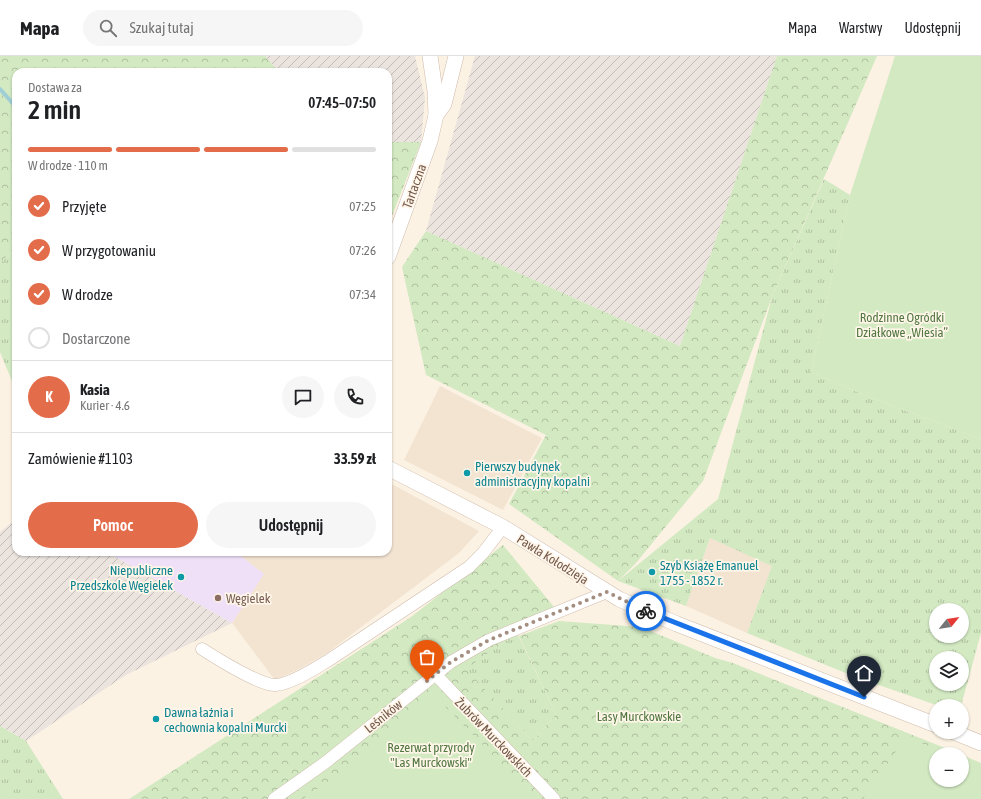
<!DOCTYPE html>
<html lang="pl">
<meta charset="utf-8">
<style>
body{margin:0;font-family:"Asap Condensed",sans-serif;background:#f6f6f6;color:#202124;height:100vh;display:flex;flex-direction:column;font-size:15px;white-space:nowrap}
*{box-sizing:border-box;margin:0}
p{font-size:13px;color:#757577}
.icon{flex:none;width:22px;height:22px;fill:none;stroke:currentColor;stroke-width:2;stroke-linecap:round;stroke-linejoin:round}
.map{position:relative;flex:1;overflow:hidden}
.details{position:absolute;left:12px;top:12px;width:380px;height:488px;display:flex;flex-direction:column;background:#fff;border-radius:12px;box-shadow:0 1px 3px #0004}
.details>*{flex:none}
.needle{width:26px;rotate:60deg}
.controls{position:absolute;left:929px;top:547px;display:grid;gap:8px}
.controls a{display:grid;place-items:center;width:40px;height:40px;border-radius:50%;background:#fff;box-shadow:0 1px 3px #0004;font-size:20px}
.pin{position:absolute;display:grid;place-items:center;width:34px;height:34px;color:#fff;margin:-41px -17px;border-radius:50% 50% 50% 0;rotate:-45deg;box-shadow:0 0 4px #0007}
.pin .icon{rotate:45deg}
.courier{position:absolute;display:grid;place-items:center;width:40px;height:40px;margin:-20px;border:3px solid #1a73e8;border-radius:50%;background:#fff;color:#222;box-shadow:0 1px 5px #0007}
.summary em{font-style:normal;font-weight:600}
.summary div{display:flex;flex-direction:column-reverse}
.summary{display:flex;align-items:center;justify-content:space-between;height:68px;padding:0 16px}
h1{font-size:26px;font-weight:600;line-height:30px}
.bar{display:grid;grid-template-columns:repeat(4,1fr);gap:6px 4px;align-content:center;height:48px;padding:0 16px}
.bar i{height:5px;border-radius:3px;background:#e0e0e0}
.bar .active{background:#e36c4a}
.bar p{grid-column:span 4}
.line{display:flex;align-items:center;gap:10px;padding:0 16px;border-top:1px solid #e0e0e0}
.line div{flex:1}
.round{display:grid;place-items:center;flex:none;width:42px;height:42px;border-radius:21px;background:#f6f6f6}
ol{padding:0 16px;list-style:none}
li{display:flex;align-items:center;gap:12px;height:44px}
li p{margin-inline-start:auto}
li .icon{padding:4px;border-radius:50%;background:#e36c4a;color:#fff;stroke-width:4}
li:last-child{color:#757577}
li i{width:22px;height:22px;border:2px solid #e0e0e0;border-radius:50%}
.button{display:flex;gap:8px;margin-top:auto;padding:8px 16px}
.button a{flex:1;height:46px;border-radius:24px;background:#e36c4a;color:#fff;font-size:16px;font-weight:600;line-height:46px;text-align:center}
.button a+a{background:#f6f6f6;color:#202124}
header{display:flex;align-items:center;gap:24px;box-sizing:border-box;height:56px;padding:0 20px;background:#fff;border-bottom:1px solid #e0e0e0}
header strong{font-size:19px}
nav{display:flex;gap:22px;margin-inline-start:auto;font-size:14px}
.search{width:280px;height:36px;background:#f6f6f6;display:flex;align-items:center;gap:10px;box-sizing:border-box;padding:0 14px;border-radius:22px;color:#757577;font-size:15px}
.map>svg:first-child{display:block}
.residential{fill:#f3e4d2}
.industrial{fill:url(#industrial-furrows)}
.education{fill:#efe0f8}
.grass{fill:url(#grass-tufts);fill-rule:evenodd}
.forest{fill:url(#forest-crowns)}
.green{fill:#d2e9c2}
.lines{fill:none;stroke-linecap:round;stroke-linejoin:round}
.stream{stroke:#9fced6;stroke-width:4}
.minor-casing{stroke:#cfbcad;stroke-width:13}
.tertiary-casing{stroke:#cfbcad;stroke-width:16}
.minor{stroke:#fff;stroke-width:12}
.tertiary{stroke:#fff;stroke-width:15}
.done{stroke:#a38e80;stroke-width:4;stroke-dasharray:0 7.2}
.route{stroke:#1a73e8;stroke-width:5}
.culture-dot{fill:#0f9aa8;stroke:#fff6e9;stroke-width:1.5}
.education-dot{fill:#8d6e63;stroke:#fff6e9;stroke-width:1.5}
.labels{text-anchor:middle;stroke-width:3.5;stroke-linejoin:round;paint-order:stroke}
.street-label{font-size:13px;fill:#73584a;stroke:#fff6e9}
.park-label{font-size:13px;fill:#527842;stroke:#fff6e9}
.culture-label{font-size:13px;fill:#0d838f;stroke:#fff6e9;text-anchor:start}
.education-label{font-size:13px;fill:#785e54;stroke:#fff6e9;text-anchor:start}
</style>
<header>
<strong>Mapa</strong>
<div class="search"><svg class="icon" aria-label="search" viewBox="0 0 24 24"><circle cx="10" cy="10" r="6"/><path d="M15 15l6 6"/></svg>Szukaj tutaj</div>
<nav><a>Mapa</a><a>Warstwy</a><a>Udostępnij</a></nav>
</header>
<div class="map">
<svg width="981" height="743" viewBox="0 0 981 743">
<defs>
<pattern id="industrial-furrows" width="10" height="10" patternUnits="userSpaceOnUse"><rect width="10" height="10" fill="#ebe4de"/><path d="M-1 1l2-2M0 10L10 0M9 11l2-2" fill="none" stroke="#c3bcb6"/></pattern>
<pattern id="grass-tufts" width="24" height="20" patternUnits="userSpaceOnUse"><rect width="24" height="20" fill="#d2e9c2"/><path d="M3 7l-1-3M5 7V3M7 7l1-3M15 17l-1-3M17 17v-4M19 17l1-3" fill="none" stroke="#afc0a0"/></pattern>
<pattern id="forest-crowns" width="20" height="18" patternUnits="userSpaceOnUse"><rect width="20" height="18" fill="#d2e9c2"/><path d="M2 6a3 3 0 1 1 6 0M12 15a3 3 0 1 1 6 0" fill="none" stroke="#afc0a0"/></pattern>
</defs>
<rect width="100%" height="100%" fill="#fcf2e3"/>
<g class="residential">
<polygon points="440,330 542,382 503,454 404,404"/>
<polygon points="388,426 479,475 459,497 327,597 301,612 275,624 232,567 263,518 236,496 388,496"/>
<polygon points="710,482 773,509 747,577 686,550"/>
</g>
<g class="industrial">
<polygon points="265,0 415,0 425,42 421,86 388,86 388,16 279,16"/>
<polygon points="475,0 777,0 680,290 426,175"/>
<polygon points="16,463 16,496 107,496 232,567 126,619 26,685 0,670 0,476"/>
</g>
<polygon class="education" points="107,496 236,496 264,518 232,567"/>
<g class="grass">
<path d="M 824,123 L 850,139 L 811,316 L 869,341 L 981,383 L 981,577 L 961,650 L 939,650 L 853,620 L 747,577 L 772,510 L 710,482 L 686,550 L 618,525 L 718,443 L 772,241 ZM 936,554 L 962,554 L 962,580 L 936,580 ZM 936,602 L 962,602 L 962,628 L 936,628 Z"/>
<polygon points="16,192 16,335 0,296 0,207"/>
<polygon points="517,577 556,658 533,685 465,613"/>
<polygon points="0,670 26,685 63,743 0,743"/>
</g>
<g class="forest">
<polygon points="0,0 265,0 279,16 16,16 16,192 0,207"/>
<polygon points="777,0 877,0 772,241 703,425 636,507 618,525 509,448 546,379 426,319 402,211 426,175 680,290"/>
<polygon points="388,86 421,86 388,170"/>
<polygon points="503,489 554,551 466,613 533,685 556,658 519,580 559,565 641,571 715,602 733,607 960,698 936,698 936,724 962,724 962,699 981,707 981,743 129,743 411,561"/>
</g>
<g class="green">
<polygon points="895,0 981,0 981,383 869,341 811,316 850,139"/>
<polygon points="434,639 535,743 303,743 354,708"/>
<polygon points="906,681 948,698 936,698 936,724 962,724 962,704 981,711 981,743 863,743"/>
</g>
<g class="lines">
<polyline class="stream" points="0,33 16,51"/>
<defs>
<g id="minor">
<path d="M 202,593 C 216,602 261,630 276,629 C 291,628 316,612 329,604 L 469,511 L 483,497 L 503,471"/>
<polyline points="435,618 554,743"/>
<polyline points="274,743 326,706 451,606 489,584 607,536"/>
</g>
<g id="tertiary">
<polyline points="436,59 444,48 456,0"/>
<polyline points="388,201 430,85 436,59 435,35 430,0"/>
<polyline points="388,412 503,471 619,543 677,568 936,669"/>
<polyline points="954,676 981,687"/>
</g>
</defs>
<use href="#minor" class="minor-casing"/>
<use href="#tertiary" class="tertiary-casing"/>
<use href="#minor" class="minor"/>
<use href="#tertiary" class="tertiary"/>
</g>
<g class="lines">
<polyline class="done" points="427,625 451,606 489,584 607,536 646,555"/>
<polyline class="route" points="646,555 864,641"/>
</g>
<g class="culture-dot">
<circle cx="467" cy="417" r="4"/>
<circle cx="652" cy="516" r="4"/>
<circle cx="181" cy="521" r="4"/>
<circle cx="156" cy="663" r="4"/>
</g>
<circle class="education-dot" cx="218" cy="542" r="4"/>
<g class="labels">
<g class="street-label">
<text transform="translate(414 130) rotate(-70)" y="5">Tartaczna</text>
<text transform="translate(553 503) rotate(32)" y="5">Pawła Kołodzieja</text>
<text transform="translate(383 660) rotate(-39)" y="5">Leśników</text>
<text transform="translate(494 681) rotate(46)" y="5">Żubrów Murckowskich</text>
</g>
<g class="park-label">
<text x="902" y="266">Rodzinne Ogródki<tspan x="902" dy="15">Działkowe „Wiesia”</tspan></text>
<text x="639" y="665">Lasy Murckowskie</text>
<text x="431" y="696">Rezerwat przyrody<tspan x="431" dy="15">"Las Murckowski"</tspan></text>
</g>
<g class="culture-label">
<text x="475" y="415">Pierwszy budynek<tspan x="475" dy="15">administracyjny kopalni</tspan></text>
<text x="660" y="514">Szyb Książę Emanuel<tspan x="660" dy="15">1755 - 1852 r.</tspan></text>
<text x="173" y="519" text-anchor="end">Niepubliczne<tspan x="173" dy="15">Przedszkole Węgielek</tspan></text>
<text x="164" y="661">Dawna łaźnia i<tspan x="164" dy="15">cechownia kopalni Murcki</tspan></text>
</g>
<g class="education-label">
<text x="226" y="547">Węgielek</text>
</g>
</g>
</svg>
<div class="controls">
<a><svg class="needle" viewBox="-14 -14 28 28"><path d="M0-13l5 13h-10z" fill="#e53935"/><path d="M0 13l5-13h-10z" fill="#757577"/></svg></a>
<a><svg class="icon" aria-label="layers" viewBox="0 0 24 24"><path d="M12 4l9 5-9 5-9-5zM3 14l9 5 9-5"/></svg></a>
<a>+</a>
<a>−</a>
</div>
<div class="pin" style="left:427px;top:625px;background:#ea580c"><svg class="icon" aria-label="bag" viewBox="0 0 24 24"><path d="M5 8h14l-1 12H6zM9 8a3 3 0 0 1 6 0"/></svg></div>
<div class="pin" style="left:864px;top:641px;background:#1f2937"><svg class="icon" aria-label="home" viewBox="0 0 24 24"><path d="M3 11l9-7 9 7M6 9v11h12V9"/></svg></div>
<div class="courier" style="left:646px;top:555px"><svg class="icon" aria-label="bike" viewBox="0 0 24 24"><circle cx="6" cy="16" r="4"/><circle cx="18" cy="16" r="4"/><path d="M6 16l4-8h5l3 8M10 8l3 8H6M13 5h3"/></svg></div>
<section class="details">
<div class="summary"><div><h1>2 min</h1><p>Dostawa za</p></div><em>07:45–07:50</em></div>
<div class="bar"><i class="active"></i><i class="active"></i><i class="active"></i><i></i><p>W drodze · 110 m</p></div>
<ol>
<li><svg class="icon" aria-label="check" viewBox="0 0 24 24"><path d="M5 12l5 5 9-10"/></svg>Przyjęte<p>07:25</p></li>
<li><svg class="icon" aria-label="check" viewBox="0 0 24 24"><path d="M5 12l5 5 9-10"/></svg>W przygotowaniu<p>07:26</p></li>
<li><svg class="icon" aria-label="check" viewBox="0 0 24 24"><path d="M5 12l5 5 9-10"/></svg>W drodze<p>07:34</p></li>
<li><i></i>Dostarczone</li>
</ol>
<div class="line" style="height:72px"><b class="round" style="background:#e36c4a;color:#fff">K</b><div><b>Kasia</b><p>Kurier · 4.6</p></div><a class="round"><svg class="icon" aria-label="chat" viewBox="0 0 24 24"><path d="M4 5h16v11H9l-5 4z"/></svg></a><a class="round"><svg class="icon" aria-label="phone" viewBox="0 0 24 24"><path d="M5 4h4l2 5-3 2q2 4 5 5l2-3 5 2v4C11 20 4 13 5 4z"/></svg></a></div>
<div class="line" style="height:52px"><div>Zamówienie #1103</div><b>33.59 zł</b></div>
<div class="button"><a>Pomoc</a><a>Udostępnij</a></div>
</section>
</div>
